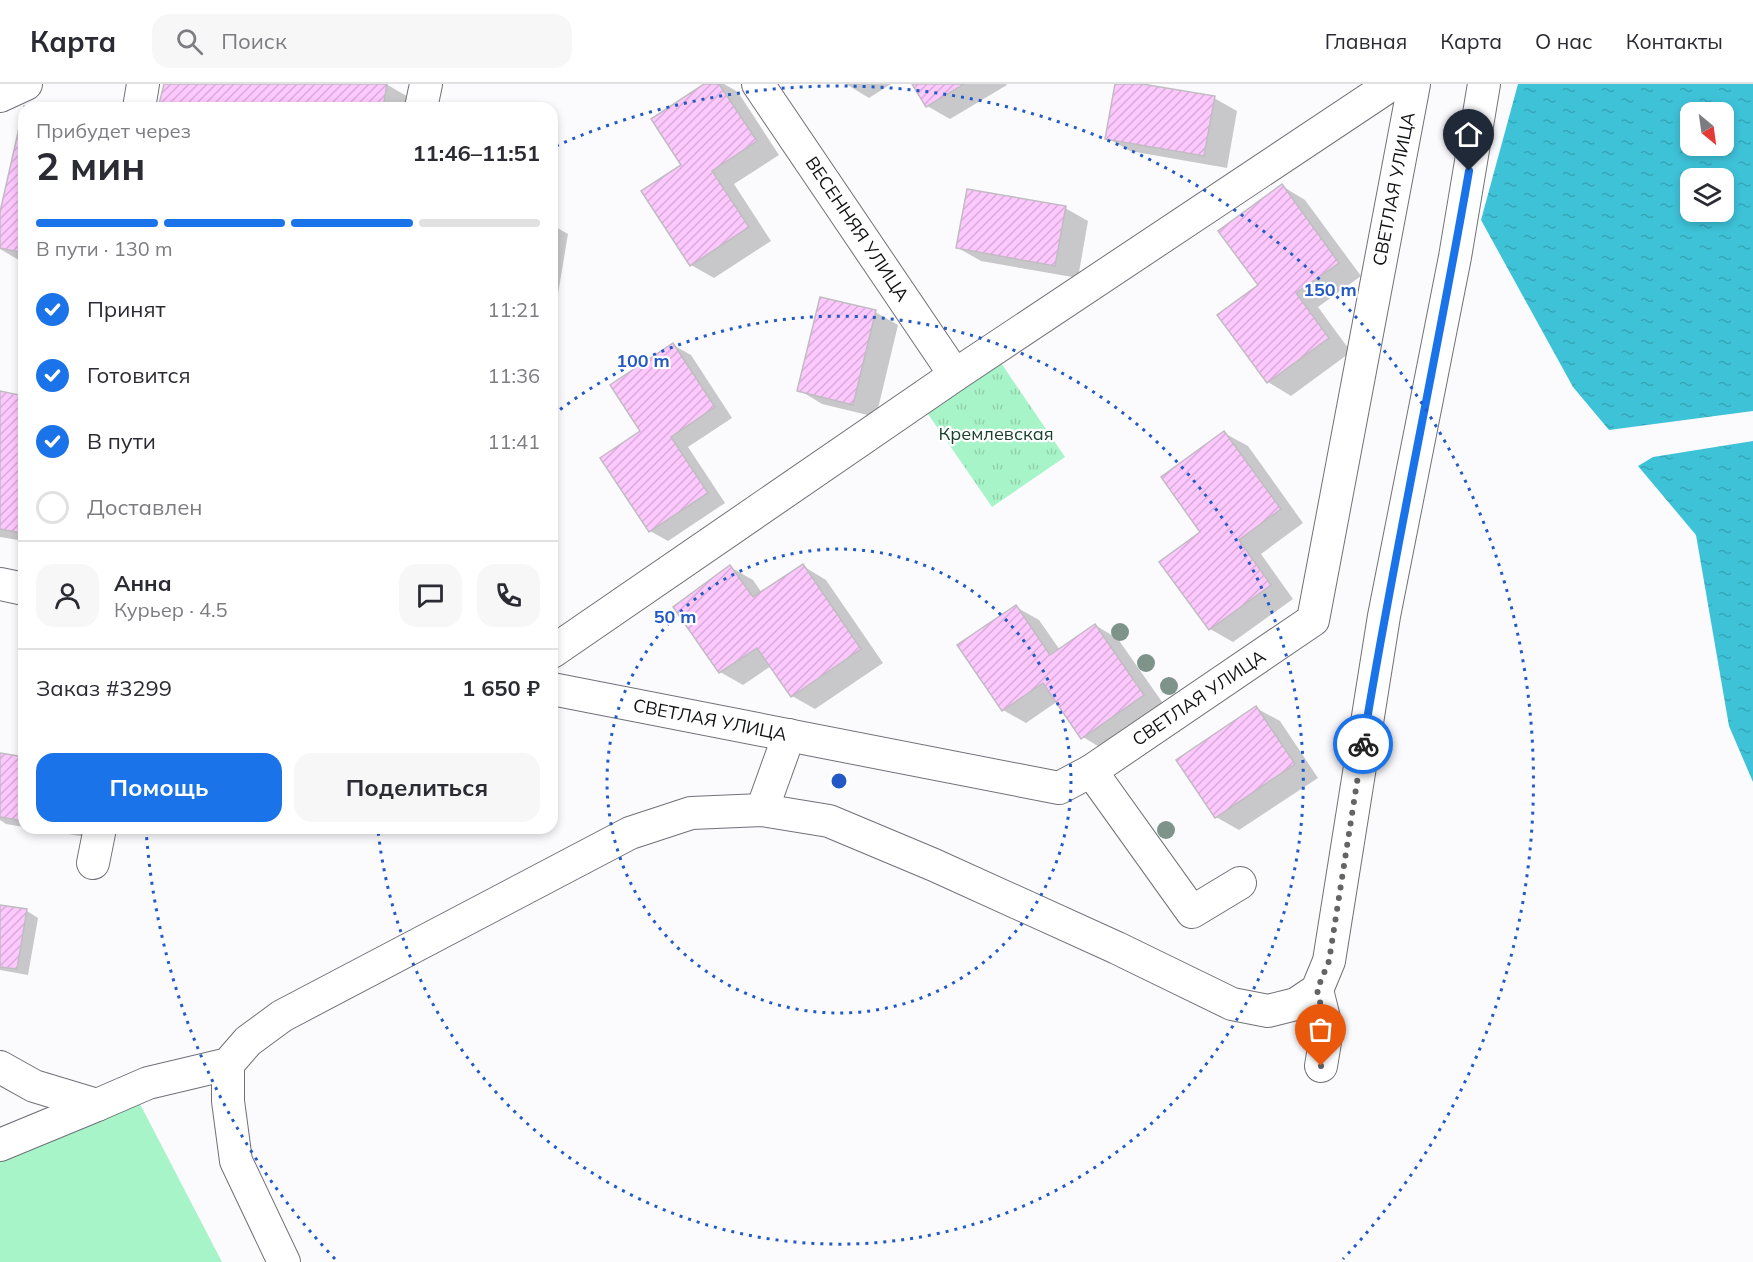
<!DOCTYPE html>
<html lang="ru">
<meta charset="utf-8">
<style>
body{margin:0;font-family:Mulish,sans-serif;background:#f7f7f7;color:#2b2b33;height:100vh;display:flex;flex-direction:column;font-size:22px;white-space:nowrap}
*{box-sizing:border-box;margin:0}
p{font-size:20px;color:#7c7c81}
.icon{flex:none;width:33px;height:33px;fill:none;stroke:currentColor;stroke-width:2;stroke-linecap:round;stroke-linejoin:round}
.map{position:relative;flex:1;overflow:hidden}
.panel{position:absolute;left:18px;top:18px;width:540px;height:732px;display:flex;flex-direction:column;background:#fff;border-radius:18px;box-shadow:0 3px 9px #0003}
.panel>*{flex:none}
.needle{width:39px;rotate:151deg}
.tools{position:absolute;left:1680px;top:18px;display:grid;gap:12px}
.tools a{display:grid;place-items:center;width:54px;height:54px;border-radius:12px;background:#fff;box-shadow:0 3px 9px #0003;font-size:30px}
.pin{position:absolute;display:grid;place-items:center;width:51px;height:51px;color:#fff;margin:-62px -26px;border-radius:50% 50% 50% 0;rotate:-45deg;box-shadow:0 0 6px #0007}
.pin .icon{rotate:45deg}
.courier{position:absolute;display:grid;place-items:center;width:60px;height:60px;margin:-30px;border:4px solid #1a73e8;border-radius:50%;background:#fff;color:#222;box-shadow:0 2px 8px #0007}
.summary em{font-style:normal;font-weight:700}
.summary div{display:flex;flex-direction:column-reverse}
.summary{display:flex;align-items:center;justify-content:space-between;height:102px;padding:0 18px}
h1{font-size:39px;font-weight:700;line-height:45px}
.bar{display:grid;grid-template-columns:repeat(4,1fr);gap:9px 6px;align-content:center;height:72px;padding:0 18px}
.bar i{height:8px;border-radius:4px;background:#e1e1e2}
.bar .active{background:#1a73e8}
.bar p{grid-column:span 4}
.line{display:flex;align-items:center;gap:15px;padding:0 18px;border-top:2px solid #e1e1e2}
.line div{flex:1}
.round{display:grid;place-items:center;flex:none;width:63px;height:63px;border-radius:18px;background:#f7f7f7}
ol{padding:0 18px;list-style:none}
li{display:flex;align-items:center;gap:18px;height:66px}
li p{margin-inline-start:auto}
li .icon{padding:6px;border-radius:50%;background:#1a73e8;color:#fff;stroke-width:4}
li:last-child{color:#7c7c81}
li i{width:33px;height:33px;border:3px solid #e1e1e2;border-radius:50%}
.cta{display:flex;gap:12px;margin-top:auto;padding:12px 18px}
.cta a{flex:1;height:69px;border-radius:18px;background:#1a73e8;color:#fff;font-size:24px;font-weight:700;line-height:69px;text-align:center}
.cta a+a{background:#f7f7f7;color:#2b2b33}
header{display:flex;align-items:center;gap:36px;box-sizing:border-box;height:84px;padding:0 30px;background:#fff;border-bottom:2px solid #e1e1e2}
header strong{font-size:28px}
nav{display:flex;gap:33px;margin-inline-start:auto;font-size:21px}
.search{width:420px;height:54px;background:#f7f7f7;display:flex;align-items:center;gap:15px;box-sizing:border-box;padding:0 21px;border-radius:18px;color:#7c7c81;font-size:22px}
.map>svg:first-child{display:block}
.grass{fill:#a8f4c9}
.park{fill:url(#park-tufts)}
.water{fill:url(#water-ripples);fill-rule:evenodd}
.shadow{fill:#0003}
.building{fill:url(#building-hatch);stroke:#c1bcc1;stroke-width:1.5}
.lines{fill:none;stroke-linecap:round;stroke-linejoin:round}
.minor-casing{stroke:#707178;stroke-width:34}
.minor{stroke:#fff;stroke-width:32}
.tree{fill:#7e948a}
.done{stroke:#636466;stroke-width:6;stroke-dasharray:0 10.8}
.route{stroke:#1a73e8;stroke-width:8}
.ring{fill:none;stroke:#2359c6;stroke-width:3;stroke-dasharray:3 6}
.labels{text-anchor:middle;stroke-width:4.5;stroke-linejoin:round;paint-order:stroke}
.street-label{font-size:18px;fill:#111214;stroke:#fff}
.park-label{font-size:18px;fill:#18402c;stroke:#fff}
.centre{fill:#2359c6;stroke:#fff;stroke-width:3}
.ring-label{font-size:18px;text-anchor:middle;font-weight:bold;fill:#2359c6;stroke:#fff;stroke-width:4.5;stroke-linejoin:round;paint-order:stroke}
</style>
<header>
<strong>Карта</strong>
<div class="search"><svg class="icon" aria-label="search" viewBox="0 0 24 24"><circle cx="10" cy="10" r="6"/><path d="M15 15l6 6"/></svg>Поиск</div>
<nav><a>Главная</a><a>Карта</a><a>О нас</a><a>Контакты</a></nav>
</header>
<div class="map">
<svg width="1753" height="1178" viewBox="0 0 1753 1178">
<defs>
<pattern id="park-tufts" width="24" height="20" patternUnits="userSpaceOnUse" patternTransform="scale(1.5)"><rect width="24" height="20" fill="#a8f4c9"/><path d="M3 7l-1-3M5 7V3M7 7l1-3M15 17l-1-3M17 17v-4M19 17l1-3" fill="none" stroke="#90d0ac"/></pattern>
<pattern id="water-ripples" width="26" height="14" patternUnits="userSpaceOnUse" patternTransform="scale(1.5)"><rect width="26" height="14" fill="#3ec2d8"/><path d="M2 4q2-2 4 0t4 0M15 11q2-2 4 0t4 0" fill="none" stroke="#35a6b8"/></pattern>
<pattern id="building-hatch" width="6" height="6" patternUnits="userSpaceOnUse" patternTransform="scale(1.5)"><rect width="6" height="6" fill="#fdc8fe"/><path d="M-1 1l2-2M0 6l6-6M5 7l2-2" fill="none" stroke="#d8abd9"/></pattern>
</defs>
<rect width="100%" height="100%" fill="#fbfbfe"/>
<polygon class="grass" points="140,1020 222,1178 0,1178 0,1076"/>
<polygon class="park" points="999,276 1065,373 992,423 926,327"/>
<g class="water">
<path d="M 1518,0 L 1753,0 L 1753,327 L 1609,346 L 1573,303 L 1481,136 ZM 1690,28 L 1724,28 L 1724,62 L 1690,62 ZM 1690,94 L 1724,94 L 1724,128 L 1690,128 Z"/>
<polygon points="1753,357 1753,698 1729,642 1696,451 1638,382 1653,373"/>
</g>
<g class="shadow">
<polygon points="165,0 386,0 410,14 408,24 160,24"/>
<polygon points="706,0 724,0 738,8 779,71 734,100 771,157 714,194 691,181 683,81"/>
<polygon points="846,0 891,0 869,14"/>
<polygon points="914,0 1006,0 1007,1 950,35 927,22"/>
<polygon points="1116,0 1133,0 1214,14 1237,27 1227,84 1130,67 1107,54"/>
<polygon points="24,28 24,177 17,175 0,165 0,135"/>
<polygon points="1282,102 1305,116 1361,192 1318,223 1351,268 1291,312 1268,298 1260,201"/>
<polygon points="1065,124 1088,137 1078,194 981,177 958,164"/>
<polygon points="552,141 568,150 552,246"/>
<polygon points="875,228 898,241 876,333 822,320 799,306"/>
<polygon points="673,261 691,271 732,334 688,363 725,419 668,457 650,447 642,348"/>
<polygon points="0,309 24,313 24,457 0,453"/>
<polygon points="1224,349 1248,362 1303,439 1261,470 1293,515 1233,558 1210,545 1202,448"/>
<polygon points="803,482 826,496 883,579 815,625 792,612 771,582 743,601 720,588 730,483 753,496 762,509"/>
<polygon points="1016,523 1039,536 1060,566 1095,541 1118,555 1167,625 1106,667 1083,653 1058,617 1026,639 1003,626"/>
<polygon points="1256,624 1280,637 1318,694 1239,746 1216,733"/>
<polygon points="0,670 24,674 24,743 6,740 0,736"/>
<polygon points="32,744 94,744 92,754"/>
<polygon points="0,822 27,827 38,834 28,891 0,886"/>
</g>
<g class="building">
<polygon points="164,0 387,0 383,24 158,24"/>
<polygon points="704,0 719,0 757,57 712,87 749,143 690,182 641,107 681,81 651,35"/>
<polygon points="912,0 964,0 926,23"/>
<polygon points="1115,0 1142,0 1215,12 1204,72 1105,55"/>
<polygon points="24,22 32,24 24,24 24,169 0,164 0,128"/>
<polygon points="1282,100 1339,179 1296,209 1329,254 1267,299 1217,231 1258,201 1218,147"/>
<polygon points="967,105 1066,122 1055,182 956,164"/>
<polygon points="820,213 876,226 853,321 797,307"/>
<polygon points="673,259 715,323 671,353 708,409 649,448 600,374 640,347 610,301"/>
<polygon points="0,307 24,312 24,432 21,449 0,445"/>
<polygon points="1224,347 1281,425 1239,456 1271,501 1209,546 1159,478 1200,448 1161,393"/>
<polygon points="803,480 861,565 791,613 757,564 719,589 673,523 730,481 753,513"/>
<polygon points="1016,521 1050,571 1095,540 1144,611 1081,655 1043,599 1002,627 957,561"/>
<polygon points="1256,622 1295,680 1215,734 1176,676"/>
<polygon points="0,669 24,673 24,737 0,733"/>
<polygon points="0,821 27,825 17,885 0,883"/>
</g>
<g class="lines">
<defs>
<g id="minor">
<polyline points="758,0 955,291"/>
<polyline points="0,12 26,0"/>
<polyline points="139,24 143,0"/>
<polyline points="421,24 426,0"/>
<polyline points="0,500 24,505"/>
<polyline points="552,568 955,291 1392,0"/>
<polyline points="552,605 1059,704 1091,687 1313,536 1414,0"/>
<polyline points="1091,687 1192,828 1240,799"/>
<polyline points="762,726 789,651"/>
<polyline points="93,779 100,744"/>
<polyline points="1317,906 1327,946 1321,982"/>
<polyline points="228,980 228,1017 236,1077 284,1178"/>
<polyline points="0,983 34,1002 97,1021 148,999 228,980 248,957 282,932 630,749 691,729 762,726 829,737 934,781 1117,864 1232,920 1268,927 1296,920 1317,906 1329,877 1384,532 1455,173 1484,0"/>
<polyline points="0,1061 97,1021"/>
</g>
</defs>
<use href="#minor" class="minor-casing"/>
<use href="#minor" class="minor"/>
</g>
<g class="tree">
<circle cx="1120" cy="548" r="9"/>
<circle cx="1146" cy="579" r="9"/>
<circle cx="1169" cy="602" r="9"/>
<circle cx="1166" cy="746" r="9"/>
</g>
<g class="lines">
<polyline class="done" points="1321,982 1327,946 1317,906 1329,877 1363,660"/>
<path class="route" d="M 1363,660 C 1394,468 1436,278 1469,87"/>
</g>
<g class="ring">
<circle cx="839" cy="697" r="232"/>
<path d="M553 331A464 464 0 1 1 378 746"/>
<path d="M335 1175A695 695 0 0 1 146 745M556 62A695 695 0 0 1 1343 1175"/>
</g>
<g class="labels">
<g class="street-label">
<text transform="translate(1394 105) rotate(-79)" y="6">СВЕТЛАЯ УЛИЦА</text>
<text transform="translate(857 145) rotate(56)" y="6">ВЕСЕННЯЯ УЛИЦА</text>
<text transform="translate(1199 614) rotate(-34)" y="6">СВЕТЛАЯ УЛИЦА</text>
<text transform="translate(710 636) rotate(11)" y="6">СВЕТЛАЯ УЛИЦА</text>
</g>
<g class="park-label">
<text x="996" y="356">Кремлевская</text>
</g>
</g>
<circle cx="839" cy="697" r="9" class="centre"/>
<g class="ring-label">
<text x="1330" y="212">150 m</text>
<text x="643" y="283">100 m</text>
<text x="675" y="539">50 m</text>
</g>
</svg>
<div class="tools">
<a><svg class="needle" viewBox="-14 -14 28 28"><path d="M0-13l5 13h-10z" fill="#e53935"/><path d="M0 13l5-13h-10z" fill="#7c7c81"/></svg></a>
<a><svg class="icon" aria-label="layers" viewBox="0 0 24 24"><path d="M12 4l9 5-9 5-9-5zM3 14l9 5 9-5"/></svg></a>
</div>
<div class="pin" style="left:1321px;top:982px;background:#ea580c"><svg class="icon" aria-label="bag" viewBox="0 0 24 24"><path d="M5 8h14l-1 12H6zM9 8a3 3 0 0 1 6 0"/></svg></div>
<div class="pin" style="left:1469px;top:87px;background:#1f2937"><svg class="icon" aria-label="home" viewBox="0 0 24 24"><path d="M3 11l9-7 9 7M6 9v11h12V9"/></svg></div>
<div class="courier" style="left:1363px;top:660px"><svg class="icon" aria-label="bike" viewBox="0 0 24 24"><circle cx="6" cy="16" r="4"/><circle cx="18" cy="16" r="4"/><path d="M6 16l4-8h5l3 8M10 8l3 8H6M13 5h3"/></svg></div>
<section class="panel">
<div class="summary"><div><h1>2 мин</h1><p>Прибудет через</p></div><em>11:46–11:51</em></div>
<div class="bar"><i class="active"></i><i class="active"></i><i class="active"></i><i></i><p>В пути · 130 m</p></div>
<ol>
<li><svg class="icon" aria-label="check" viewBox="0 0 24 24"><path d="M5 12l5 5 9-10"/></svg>Принят<p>11:21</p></li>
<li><svg class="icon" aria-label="check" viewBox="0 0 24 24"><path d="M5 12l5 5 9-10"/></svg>Готовится<p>11:36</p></li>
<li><svg class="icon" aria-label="check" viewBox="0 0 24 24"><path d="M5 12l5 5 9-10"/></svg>В пути<p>11:41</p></li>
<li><i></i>Доставлен</li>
</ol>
<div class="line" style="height:108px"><a class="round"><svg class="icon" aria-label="person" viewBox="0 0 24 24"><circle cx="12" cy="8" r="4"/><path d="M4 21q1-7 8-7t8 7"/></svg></a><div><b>Анна</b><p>Курьер · 4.5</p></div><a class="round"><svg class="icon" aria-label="chat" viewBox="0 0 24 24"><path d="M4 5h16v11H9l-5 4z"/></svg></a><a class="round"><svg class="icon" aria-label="phone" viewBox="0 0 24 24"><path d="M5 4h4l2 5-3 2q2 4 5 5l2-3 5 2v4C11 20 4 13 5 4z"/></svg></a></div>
<div class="line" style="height:78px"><div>Заказ #3299</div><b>1 650 ₽</b></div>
<div class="cta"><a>Помощь</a><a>Поделиться</a></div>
</section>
</div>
